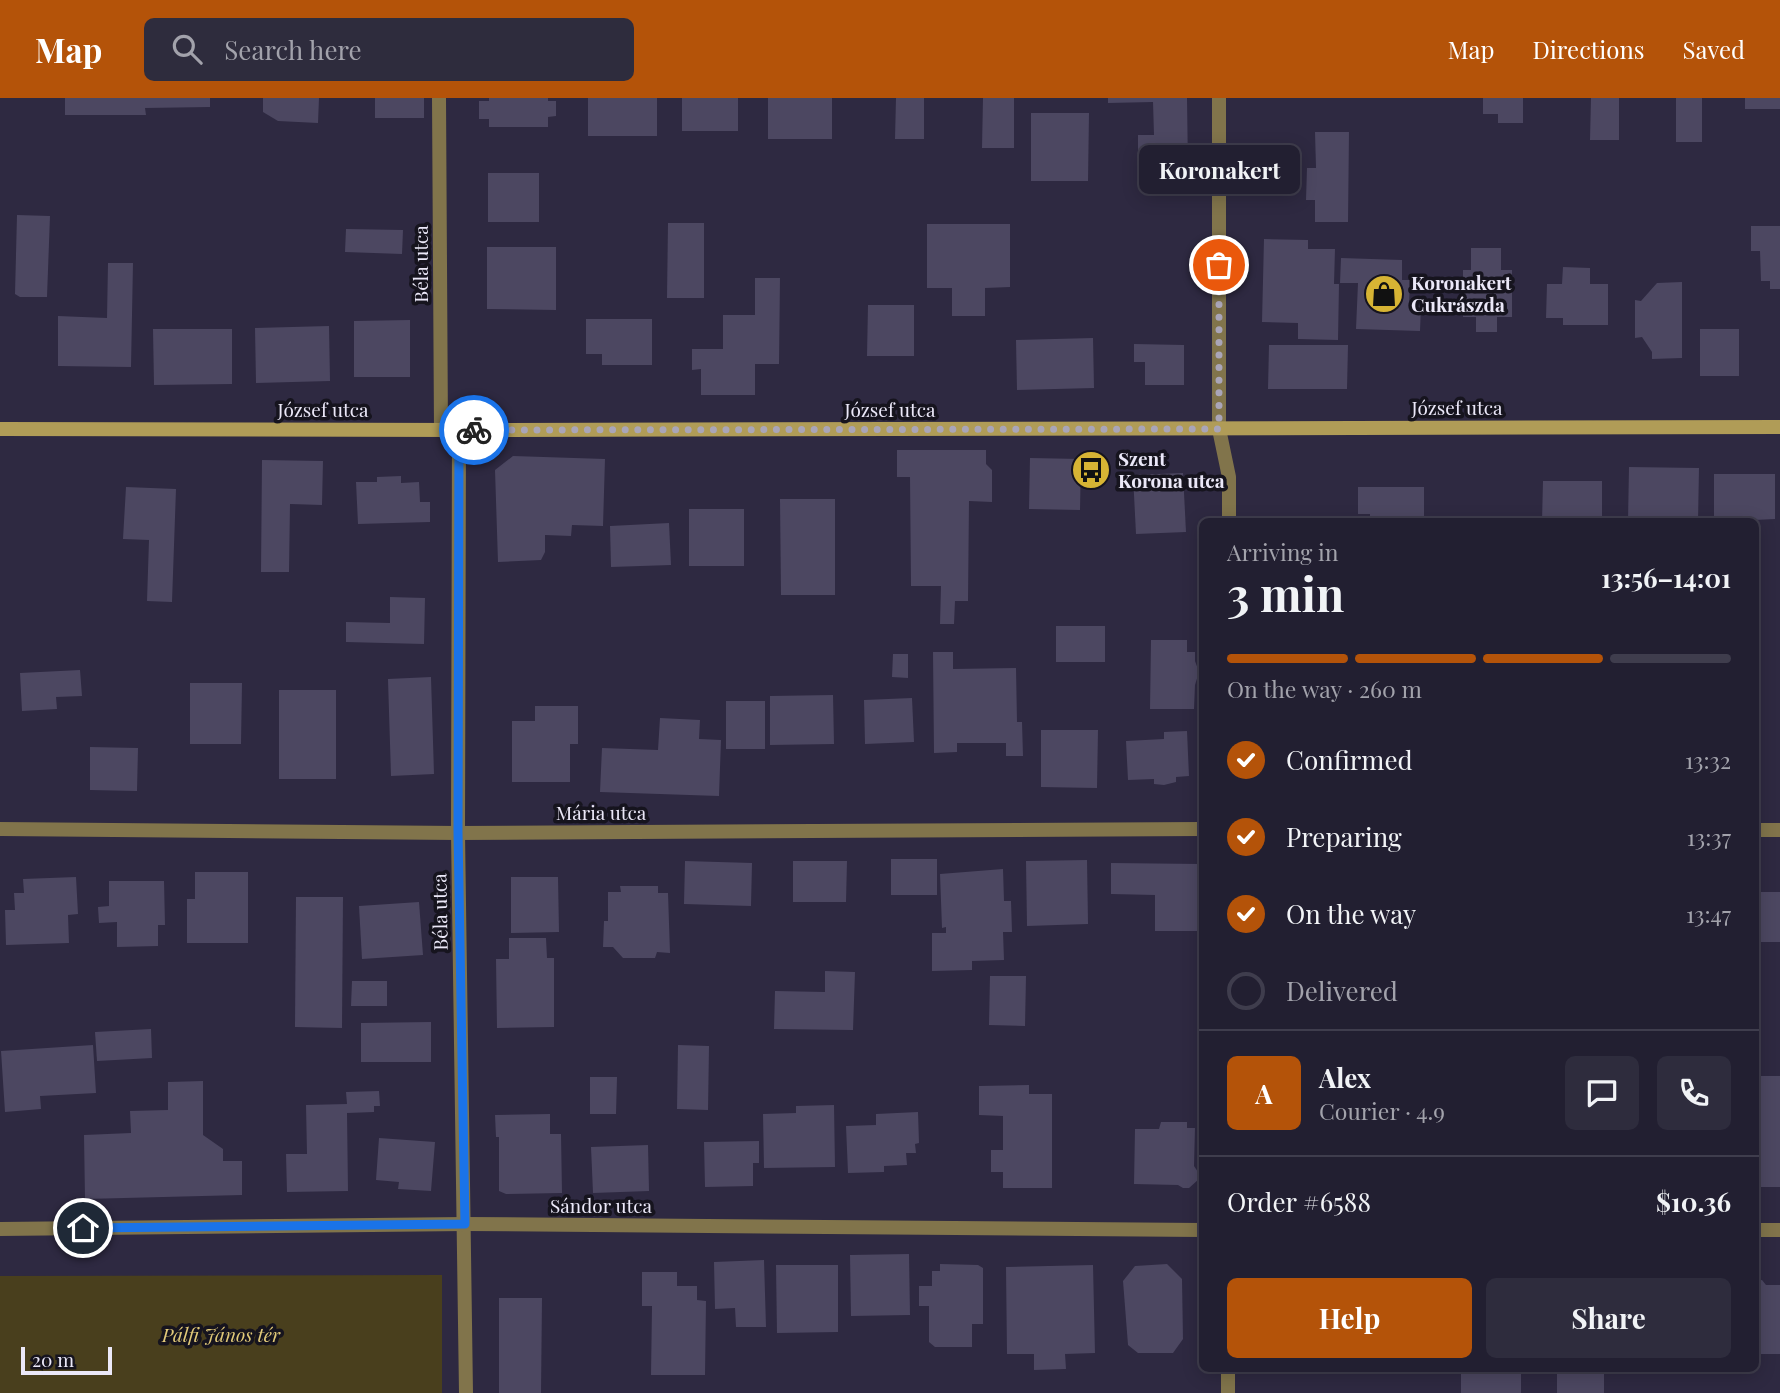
<!DOCTYPE html>
<meta charset="utf-8">
<style>
body{margin:0;font-family:"Playfair Display",serif;background:#2e2c3d;color:#f1f3f6;height:100vh;display:flex;flex-direction:column;font-size:26px;white-space:nowrap}
*{box-sizing:border-box;margin:0}
p{font-size:23px;color:#a2a2ab}
.icon{flex:none;width:38px;height:38px;fill:none;stroke:currentColor;stroke-width:2;stroke-linecap:round;stroke-linejoin:round}
.map{position:relative;flex:1;overflow:hidden}
.side{position:absolute;left:1199px;top:420px;width:560px;height:854px;display:flex;flex-direction:column;background:#221f31;border-radius:10px;box-shadow:0 4px 18px #0003,0 0 0 2px #3f3d4d}
.side>*{flex:none}
.scale{position:absolute;left:21px;bottom:18px;width:91px;box-sizing:border-box;padding-left:7px;border:4px solid #ebe8f8;border-top:0;font-size:19px;line-height:24px;white-space:nowrap;color:#ebe8f8;-webkit-text-stroke:5px #16141e;paint-order:stroke}
.pin{position:absolute;display:grid;place-items:center;width:60px;height:60px;color:#fff;margin:-30px;border:4px solid #fff;border-radius:50%;box-shadow:0 2px 7px #0007}
.courier{position:absolute;display:grid;place-items:center;width:70px;height:70px;margin:-35px;border:5px solid #1a73e8;border-radius:50%;background:#fff;color:#222;box-shadow:0 2px 9px #0007}
.bubble{position:absolute;height:49px;border-radius:10px;background:#221f31;box-shadow:0 4px 18px #0003,0 0 0 2px #3f3d4d;font-size:23px;font-weight:700;line-height:49px;text-align:center}
.headline em{font-style:normal;font-weight:700}
.headline div{display:flex;flex-direction:column-reverse}
.headline{display:flex;align-items:center;justify-content:space-between;height:119px;padding:0 28px}
h1{font-size:46px;font-weight:700;line-height:52px}
.bar{display:grid;grid-template-columns:repeat(4,1fr);gap:10px 7px;align-content:center;height:84px;padding:0 28px}
.bar i{height:9px;border-radius:5px;background:#3f3d4d}
.bar .on{background:#b45309}
.bar p{grid-column:span 4}
.line{display:flex;align-items:center;gap:18px;padding:0 28px;border-top:2px solid #3f3d4d}
.line div{flex:1}
.round{display:grid;place-items:center;flex:none;width:74px;height:74px;border-radius:10px;background:#2e2c3d}
ol{padding:0 28px;list-style:none}
li{display:flex;align-items:center;gap:21px;height:77px}
li p{margin-inline-start:auto}
li .icon{padding:7px;border-radius:50%;background:#b45309;color:#fff;stroke-width:4}
li:last-child{color:#a2a2ab}
li i{width:38px;height:38px;border:4px solid #3f3d4d;border-radius:50%}
.button{display:flex;gap:14px;margin-top:auto;padding:14px 28px}
.button a{flex:1;height:80px;border-radius:10px;background:#b45309;color:#fff;font-size:28px;font-weight:700;line-height:80px;text-align:center}
.button a+a{background:#2e2c3d;color:#f1f3f6}
header{display:flex;align-items:center;gap:42px;box-sizing:border-box;height:98px;padding:0 35px;background:#b45309;color:#fff}
header strong{font-size:33px}
nav{display:flex;gap:38px;margin-inline-start:auto;font-size:24px}
.search{width:490px;height:63px;background:#2e2c3d;display:flex;align-items:center;gap:18px;box-sizing:border-box;padding:0 24px;border-radius:10px;color:#a2a2ab;font-size:26px}
.map>svg:first-child{display:block}
.green{fill:#493f1d}
.building{fill:#4c4761}
.lines{fill:none;stroke-linecap:round;stroke-linejoin:round}
.street{stroke:#81744b;stroke-width:14}
.secondary{stroke:#b09c57;stroke-width:14}
.done{stroke:#a9a5b8;stroke-width:7;stroke-dasharray:0 12.6}
.route{stroke:#1a73e8;stroke-width:9}
.labels{text-anchor:middle;stroke-width:7;stroke-linejoin:round;paint-order:stroke}
.street-label{font-size:19px;fill:#ebe8f8;stroke:#16141e}
.poi-label{font-size:19px;font-weight:bold;fill:#ebe8f8;stroke:#16141e;text-anchor:start}
.park-label{font-size:19px;font-style:italic;fill:#e2ca79;stroke:#16141e}
</style>
<header>
<strong>Map</strong>
<div class="search"><svg class="icon" aria-label="search" viewBox="0 0 24 24"><circle cx="10" cy="10" r="6"/><path d="M15 15l6 6"/></svg>Search here</div>
<nav><a>Map</a><a>Directions</a><a>Saved</a></nav>
</header>
<div class="map">
<svg width="1780" height="1295" viewBox="0 0 1780 1295">
<rect width="100%" height="100%" fill="#2e2941"/>
<polygon class="green" points="442,1177 442,1295 0,1295 0,1178"/>
<g class="building">
<polygon points="65,0 210,0 210,9 145,10 146,17 65,17"/>
<polygon points="263,0 319,0 318,25 278,23 263,14"/>
<rect x="375" y="0" width="49" height="20"/>
<polygon points="489,0 548,0 548,3 556,3 556,18 548,19 548,29 489,29 489,21 479,21 479,3 489,3"/>
<rect x="588" y="0" width="69" height="38"/>
<rect x="682" y="0" width="56" height="33"/>
<rect x="768" y="0" width="64" height="41"/>
<polygon points="896,0 924,0 924,41 895,41"/>
<polygon points="983,0 1014,0 1014,50 982,50"/>
<polygon points="1108,0 1187,0 1188,71 1154,72 1154,62 1138,63 1138,37 1154,37 1153,4 1108,5"/>
<polygon points="1483,0 1523,0 1523,25 1498,25 1498,16 1483,16"/>
<polygon points="1591,0 1619,0 1619,42 1590,42"/>
<rect x="1676" y="0" width="26" height="44"/>
<rect x="1745" y="0" width="35" height="11"/>
<polygon points="1031,15 1089,15 1088,83 1031,83"/>
<polygon points="1315,34 1349,34 1348,124 1315,124 1315,102 1306,102 1307,70 1316,70"/>
<rect x="488" y="75" width="51" height="49"/>
<polygon points="17,117 50,118 47,199 20,199 15,196"/>
<polygon points="668,125 704,125 704,200 667,200"/>
<polygon points="927,126 1010,126 1010,189 985,190 985,218 952,218 952,190 927,190"/>
<polygon points="1751,128 1780,128 1780,191 1770,191 1770,183 1761,183 1760,153 1751,153"/>
<polygon points="346,131 403,132 402,156 345,154"/>
<polygon points="1264,141 1308,142 1308,151 1335,151 1334,186 1339,186 1338,242 1298,241 1298,225 1262,224"/>
<polygon points="487,149 556,149 556,212 487,211"/>
<polygon points="1471,150 1501,150 1501,172 1512,172 1512,219 1497,219 1497,234 1476,234 1476,219 1463,219 1463,172 1471,172"/>
<polygon points="1341,160 1402,162 1402,182 1410,182 1409,207 1421,208 1420,233 1356,231 1358,185 1340,185"/>
<polygon points="108,165 133,165 131,269 58,268 58,218 107,220"/>
<polygon points="1563,169 1590,170 1590,186 1608,186 1608,227 1563,227 1563,220 1546,220 1547,186 1562,186"/>
<polygon points="755,180 780,180 779,266 755,266 755,297 701,297 701,271 692,272 692,251 723,251 723,217 755,217"/>
<polygon points="1682,184 1682,260 1652,261 1652,254 1642,239 1635,240 1635,202 1641,203 1657,185"/>
<polygon points="868,207 914,207 914,258 867,258"/>
<polygon points="586,221 652,221 652,267 602,267 602,256 586,256"/>
<polygon points="410,222 410,279 354,279 354,223"/>
<polygon points="329,228 330,283 256,285 255,230"/>
<polygon points="153,231 232,231 232,286 154,287"/>
<rect x="1700" y="231" width="39" height="47"/>
<polygon points="1093,240 1094,290 1017,292 1016,242"/>
<polygon points="1134,246 1184,247 1184,287 1145,287 1145,264 1134,264"/>
<polygon points="1269,247 1348,247 1347,291 1268,291"/>
<polygon points="897,352 986,352 986,366 992,372 992,404 969,403 968,503 955,503 954,526 940,526 941,488 911,488 910,379 897,379"/>
<polygon points="513,358 605,361 603,428 572,427 571,438 545,437 545,454 541,462 498,464 495,372"/>
<polygon points="1030,360 1081,361 1080,412 1029,411"/>
<polygon points="262,362 323,363 322,407 290,406 289,474 261,474"/>
<polygon points="1629,369 1699,370 1698,424 1628,424"/>
<polygon points="1183,375 1186,434 1136,436 1133,377"/>
<polygon points="1714,376 1775,376 1775,421 1714,424"/>
<polygon points="401,378 401,385 419,384 420,404 430,404 430,424 358,426 356,384 377,384 377,379"/>
<polygon points="1543,383 1602,383 1602,424 1542,424"/>
<polygon points="126,389 176,391 172,504 147,503 149,442 123,441"/>
<polygon points="1358,389 1424,389 1424,424 1370,424 1370,416 1358,416"/>
<polygon points="780,401 835,401 835,497 781,497"/>
<rect x="689" y="411" width="55" height="57"/>
<polygon points="669,425 671,467 611,469 610,428"/>
<polygon points="390,499 425,500 424,546 346,544 346,524 390,525"/>
<rect x="1056" y="528" width="49" height="36"/>
<polygon points="1151,542 1187,542 1187,554 1195,554 1195,563 1199,574 1195,587 1194,611 1150,611"/>
<polygon points="933,554 953,554 953,571 1016,570 1017,624 1022,624 1023,658 1006,658 1006,645 957,645 957,654 934,655"/>
<polygon points="893,556 908,556 908,580 892,579"/>
<polygon points="80,572 82,598 56,599 57,611 22,613 20,575"/>
<polygon points="431,579 434,676 391,678 388,581"/>
<polygon points="190,585 242,585 241,646 190,646"/>
<rect x="279" y="592" width="57" height="89"/>
<polygon points="833,597 834,646 770,647 770,598"/>
<polygon points="912,600 914,644 865,646 864,602"/>
<rect x="726" y="603" width="39" height="48"/>
<polygon points="535,608 578,608 578,646 570,646 570,684 512,684 512,623 535,623"/>
<polygon points="660,620 700,622 699,641 721,642 719,698 600,694 602,650 658,652"/>
<polygon points="1041,632 1098,632 1097,690 1041,689"/>
<polygon points="1187,633 1189,678 1176,679 1176,684 1164,687 1154,686 1154,681 1128,682 1126,643 1164,641 1164,634"/>
<polygon points="90,649 138,650 137,693 90,692"/>
<rect x="891" y="761" width="46" height="36"/>
<polygon points="1087,762 1088,826 1027,828 1026,763"/>
<polygon points="685,763 752,765 751,808 684,806"/>
<polygon points="793,763 847,763 846,804 793,804"/>
<polygon points="1111,765 1201,766 1200,833 1155,833 1155,797 1111,796"/>
<polygon points="1003,771 1004,803 1011,803 1012,834 1003,834 1004,862 972,863 972,872 932,873 932,835 946,835 946,829 942,830 940,776"/>
<polygon points="195,774 248,774 248,845 187,845 187,801 195,801"/>
<polygon points="76,779 78,816 68,817 69,845 6,847 5,812 15,812 14,795 24,795 23,781"/>
<polygon points="511,779 558,779 559,834 511,835"/>
<polygon points="109,783 164,783 165,827 158,827 158,848 117,849 117,824 99,825 98,809 109,808"/>
<polygon points="620,788 658,788 658,795 668,795 670,855 657,854 655,860 623,860 613,849 603,849 604,823 608,823 608,794 621,794"/>
<rect x="1755" y="794" width="25" height="50"/>
<polygon points="296,799 343,799 342,930 295,929"/>
<polygon points="419,804 423,857 362,861 359,808"/>
<polygon points="509,840 546,840 547,860 554,860 554,929 497,930 496,861 509,861"/>
<polygon points="825,873 855,874 853,932 774,931 775,893 825,894"/>
<polygon points="990,878 1026,878 1025,928 989,927"/>
<polygon points="352,883 387,883 387,908 351,908"/>
<polygon points="431,924 431,964 361,964 361,925"/>
<polygon points="151,931 152,960 97,963 95,934"/>
<polygon points="93,947 96,995 40,998 41,1011 5,1014 1,953"/>
<polygon points="678,947 709,948 708,1012 677,1011"/>
<polygon points="1756,978 1780,978 1780,1089 1755,1089"/>
<polygon points="590,979 617,979 616,1016 590,1016"/>
<polygon points="203,983 203,1037 223,1051 223,1063 242,1063 242,1097 85,1101 84,1037 131,1035 130,1013 168,1012 168,984"/>
<polygon points="1029,987 1029,996 1052,996 1052,1090 1003,1090 1003,1074 991,1074 991,1052 1003,1052 1003,1018 979,1017 979,988"/>
<polygon points="379,993 380,1008 374,1008 374,1014 347,1015 348,1093 287,1094 286,1056 307,1056 306,1007 347,1006 346,994"/>
<polygon points="834,1007 835,1069 764,1070 763,1016 796,1015 796,1008"/>
<polygon points="918,1014 919,1045 915,1046 916,1055 906,1055 907,1067 884,1068 884,1074 848,1075 846,1028 876,1027 876,1016"/>
<polygon points="550,1016 550,1036 561,1036 562,1095 506,1096 499,1093 499,1039 496,1039 495,1017"/>
<polygon points="1161,1024 1187,1024 1187,1030 1195,1030 1194,1068 1198,1074 1199,1081 1189,1090 1183,1090 1178,1087 1134,1086 1135,1031 1159,1031"/>
<polygon points="379,1040 435,1044 431,1093 398,1091 399,1084 376,1082"/>
<polygon points="759,1043 759,1065 753,1065 753,1088 705,1089 704,1044"/>
<polygon points="648,1047 649,1093 593,1095 591,1049"/>
<polygon points="909,1156 910,1217 851,1218 850,1157"/>
<polygon points="764,1162 766,1229 736,1229 735,1210 715,1211 714,1164"/>
<polygon points="940,1166 978,1167 983,1170 983,1226 972,1226 972,1249 935,1249 929,1244 929,1208 919,1208 919,1188 932,1188 932,1173 940,1173"/>
<polygon points="1167,1166 1182,1181 1183,1241 1173,1255 1138,1255 1128,1247 1123,1183 1135,1168"/>
<polygon points="776,1167 838,1167 838,1234 777,1235"/>
<polygon points="1093,1167 1095,1255 1065,1256 1066,1271 1034,1272 1034,1256 1007,1256 1006,1169"/>
<polygon points="642,1174 677,1174 677,1188 697,1188 697,1202 706,1203 705,1277 651,1277 652,1208 642,1208"/>
<polygon points="1762,1182 1766,1187 1780,1187 1780,1256 1755,1256 1755,1183"/>
<polygon points="499,1200 542,1200 541,1295 499,1295"/>
<rect x="1461" y="1270" width="60" height="25"/>
<rect x="1557" y="1270" width="47" height="25"/>
</g>
<g class="lines">
<g class="street">
<polyline points="439,0 441,332"/>
<polyline points="1219,0 1219,331 1229,379 1229,424"/>
<polyline points="459,332 458,735 466,1295"/>
<polyline points="0,731 458,735 1202,731"/>
<polyline points="1755,732 1780,732"/>
<polyline points="0,1131 465,1126 1202,1132"/>
<polyline points="1755,1132 1780,1132"/>
<polyline points="1228,1295 1228,1270"/>
</g>
<polyline class="secondary" points="0,331 459,332 1780,329"/>
</g>
<g class="lines">
<polyline class="done" points="474,332 1219,331 1219,167"/>
<polyline class="route" points="83,1130 465,1126 458,734 459,332 474,332"/>
</g>
<defs>
<symbol id="shop-disc" viewBox="-11 -11 22 22"><circle r="9.5" fill="#d7b434" stroke="#16141e"/><path d="M-5-2.5h2.3a2.7 3.5 0 0 1 5.4 0H5L5.5 6h-11ZM-1.5-2.5h3a1.5 2.3 0 0 0-3 0Z" fill="#111"/></symbol>
<symbol id="bus-disc" viewBox="-11 -11 22 22"><circle r="9.5" fill="#d7b434" stroke="#16141e"/><path d="M-5-6H5V4H4V6H2V4H-2V6H-4V4H-5ZM-3.5-4V0h7V-4ZM-3.5 1.2v1.5H-2V1.2ZM2 1.2v1.5H3.5V1.2Z" fill="#111"/></symbol>
</defs>
<g fill-rule="evenodd">
<use href="#shop-disc" x="1362" y="174" width="44" height="44"/>
<use href="#bus-disc" x="1069" y="350" width="44" height="44"/>
</g>
<g class="labels">
<g class="street-label">
<text transform="translate(421 166) rotate(-90)" y="7">Béla utca</text>
<text x="1457" y="317">József utca</text>
<text x="323" y="319">József utca</text>
<text x="890" y="319">József utca</text>
<text x="601" y="722">Mária utca</text>
<text transform="translate(440 814) rotate(-91)" y="7">Béla utca</text>
<text x="601" y="1115">Sándor utca</text>
</g>
<g class="poi-label">
<text x="1411" y="192">Koronakert<tspan x="1411" dy="22">Cukrászda</tspan></text>
<text x="1118" y="368">Szent<tspan x="1118" dy="22">Korona utca</tspan></text>
</g>
<g class="park-label">
<text x="221" y="1244">Pálfi János tér</text>
</g>
</g>
</svg>
<div class="scale">20 m</div>
<div class="pin" style="left:1219px;top:167px;background:#ea580c"><svg class="icon" aria-label="bag" viewBox="0 0 24 24"><path d="M5 8h14l-1 12H6zM9 8a3 3 0 0 1 6 0"/></svg></div>
<div class="pin" style="left:83px;top:1130px;background:#1f2937"><svg class="icon" aria-label="home" viewBox="0 0 24 24"><path d="M3 11l9-7 9 7M6 9v11h12V9"/></svg></div>
<div class="courier" style="left:474px;top:332px"><svg class="icon" aria-label="bike" viewBox="0 0 24 24"><circle cx="6" cy="16" r="4"/><circle cx="18" cy="16" r="4"/><path d="M6 16l4-8h5l3 8M10 8l3 8H6M13 5h3"/></svg></div>
<div class="bubble" style="left:1139px;top:47px;width:161px">Koronakert</div>
<section class="side">
<div class="headline"><div><h1>3 min</h1><p>Arriving in</p></div><em>13:56–14:01</em></div>
<div class="bar"><i class="on"></i><i class="on"></i><i class="on"></i><i></i><p>On the way · 260 m</p></div>
<ol>
<li><svg class="icon" aria-label="check" viewBox="0 0 24 24"><path d="M5 12l5 5 9-10"/></svg>Confirmed<p>13:32</p></li>
<li><svg class="icon" aria-label="check" viewBox="0 0 24 24"><path d="M5 12l5 5 9-10"/></svg>Preparing<p>13:37</p></li>
<li><svg class="icon" aria-label="check" viewBox="0 0 24 24"><path d="M5 12l5 5 9-10"/></svg>On the way<p>13:47</p></li>
<li><i></i>Delivered</li>
</ol>
<div class="line" style="height:126px"><b class="round" style="background:#b45309;color:#fff">A</b><div><b>Alex</b><p>Courier · 4.9</p></div><a class="round"><svg class="icon" aria-label="chat" viewBox="0 0 24 24"><path d="M4 5h16v11H9l-5 4z"/></svg></a><a class="round"><svg class="icon" aria-label="phone" viewBox="0 0 24 24"><path d="M5 4h4l2 5-3 2q2 4 5 5l2-3 5 2v4C11 20 4 13 5 4z"/></svg></a></div>
<div class="line" style="height:91px"><div>Order #6588</div><b>$10.36</b></div>
<div class="button"><a>Help</a><a>Share</a></div>
</section>
</div>
